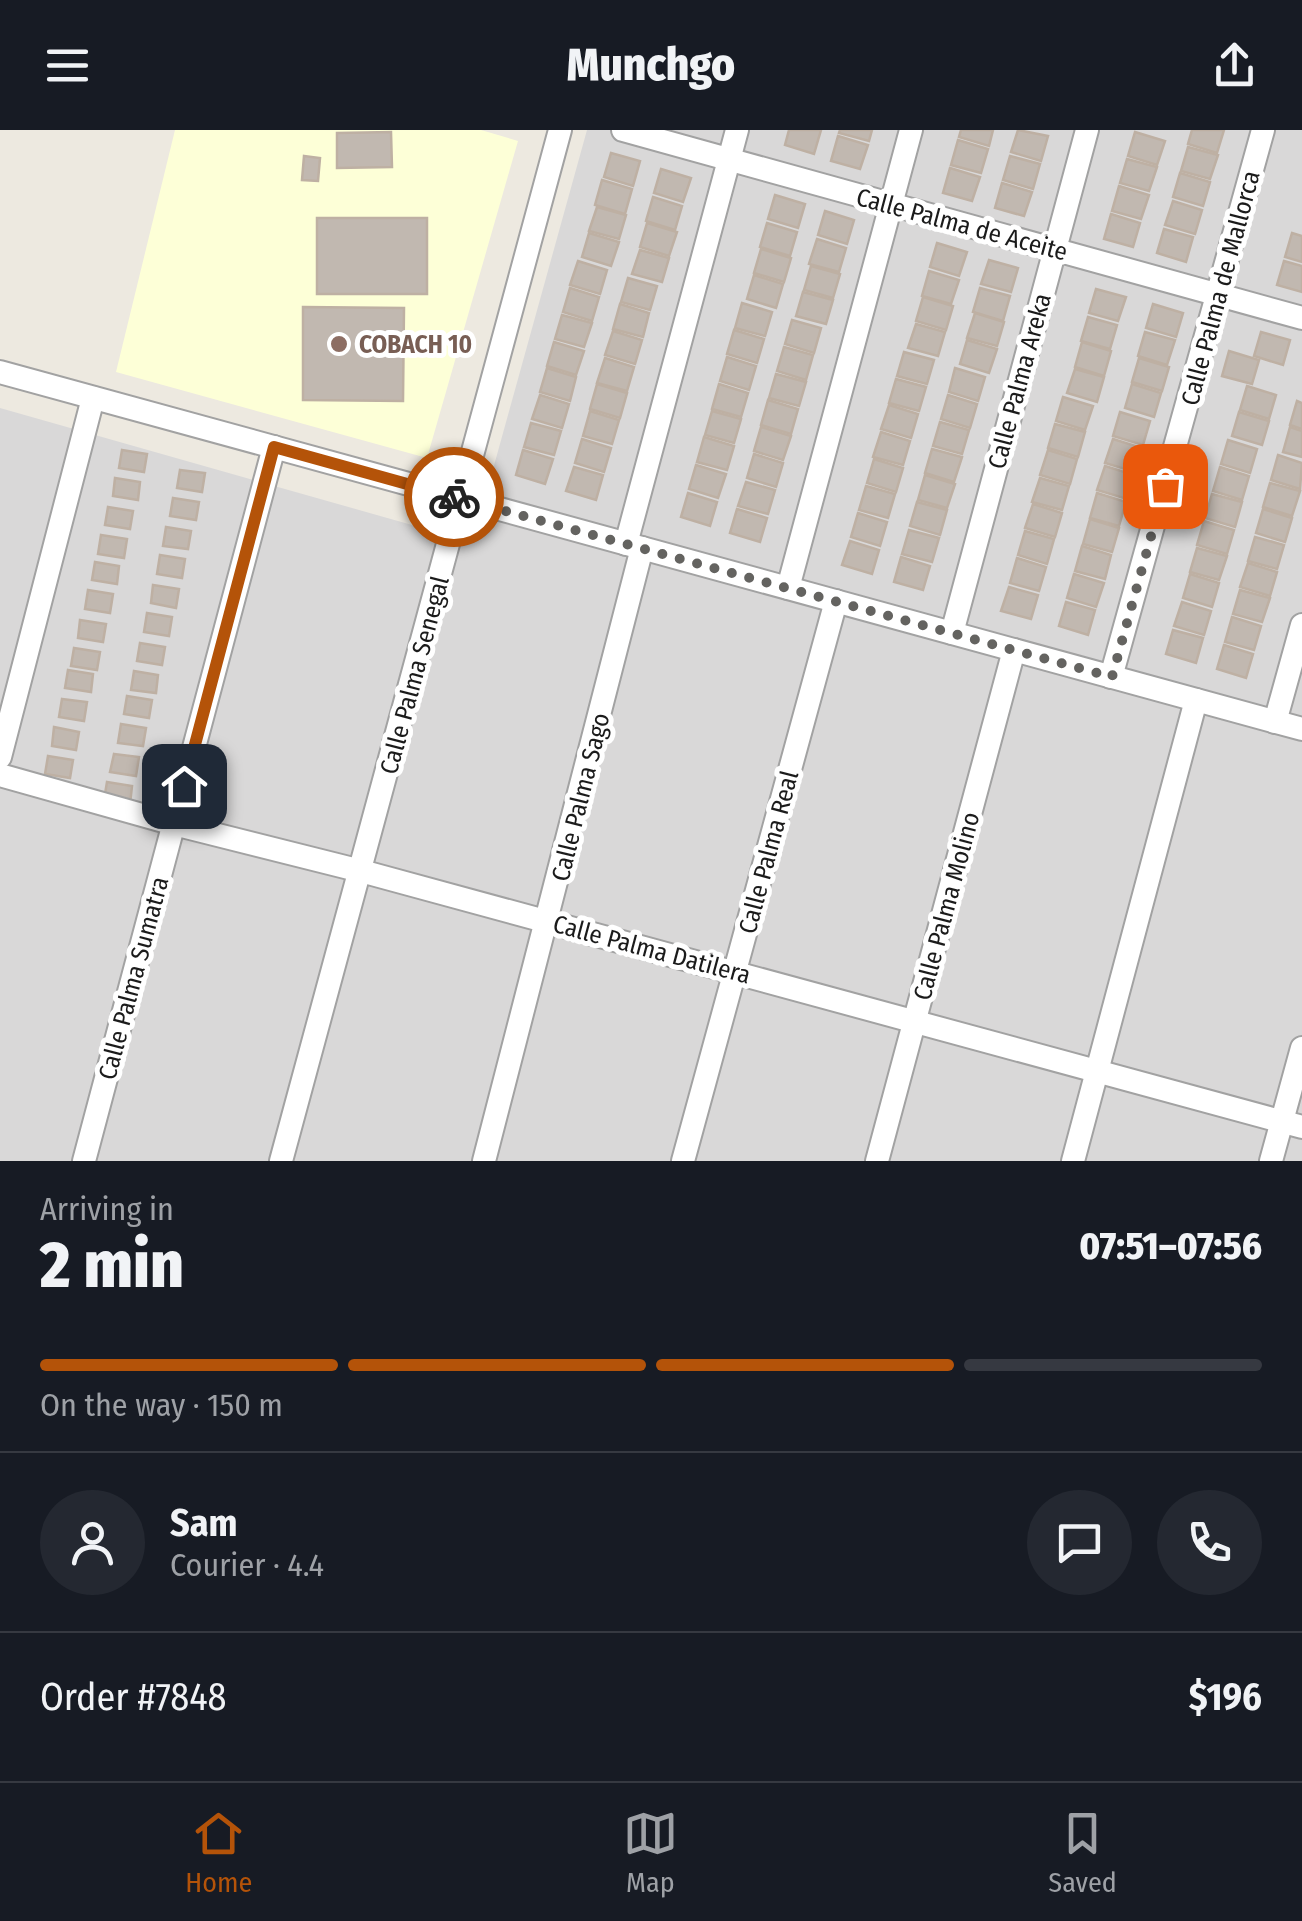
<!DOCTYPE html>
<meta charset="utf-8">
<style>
body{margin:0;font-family:"Fira Sans Condensed",sans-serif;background:#242831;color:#f1f3f6;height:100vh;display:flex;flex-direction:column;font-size:38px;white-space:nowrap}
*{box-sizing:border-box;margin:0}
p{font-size:32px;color:#9ea1a6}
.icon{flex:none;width:55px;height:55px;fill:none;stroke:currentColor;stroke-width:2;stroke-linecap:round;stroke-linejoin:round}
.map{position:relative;height:1031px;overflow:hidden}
.details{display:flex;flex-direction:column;background:#171b24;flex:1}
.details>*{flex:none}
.pin{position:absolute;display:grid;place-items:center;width:85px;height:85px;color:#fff;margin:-42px;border-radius:20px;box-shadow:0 5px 15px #0006}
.courier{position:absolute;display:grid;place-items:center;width:100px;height:100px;margin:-50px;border:8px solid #b45309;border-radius:50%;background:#fff;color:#222;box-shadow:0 2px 12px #0007}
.summary em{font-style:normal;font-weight:800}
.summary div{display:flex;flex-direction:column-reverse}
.summary{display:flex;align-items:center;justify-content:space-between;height:170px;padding:0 40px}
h1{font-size:65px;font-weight:800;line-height:75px}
.bar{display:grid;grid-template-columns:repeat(4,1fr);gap:15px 10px;align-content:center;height:120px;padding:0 40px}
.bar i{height:12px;border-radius:8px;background:#363941}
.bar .on{background:#b45309}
.bar p{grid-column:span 4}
.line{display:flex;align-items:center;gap:25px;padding:0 40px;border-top:2px solid #363941}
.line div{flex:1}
.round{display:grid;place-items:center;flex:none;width:105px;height:105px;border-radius:52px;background:#242831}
header{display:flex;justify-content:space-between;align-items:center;height:130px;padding:0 40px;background:#171b24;font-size:45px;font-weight:800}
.menu{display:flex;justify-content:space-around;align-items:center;height:140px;border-top:2px solid #363941;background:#171b24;font-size:28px;color:#9ea1a6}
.menu a{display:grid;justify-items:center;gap:5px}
.menu .on{color:#b45309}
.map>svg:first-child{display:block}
.residential{fill:#d9d8d8}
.education{fill:#fdffd7}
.building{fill:#c1b8b0;stroke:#beb0a3;stroke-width:2.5}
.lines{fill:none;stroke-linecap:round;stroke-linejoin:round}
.minor-casing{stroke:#a2a2a2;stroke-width:26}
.minor{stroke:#fff;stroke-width:22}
.done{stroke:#646360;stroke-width:10;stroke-dasharray:0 18}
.route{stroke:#b45309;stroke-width:12}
.education-dot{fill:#8d6e63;stroke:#fff;stroke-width:4}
.labels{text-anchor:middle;stroke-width:10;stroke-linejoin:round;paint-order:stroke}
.street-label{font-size:25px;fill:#1b1b1b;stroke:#fff}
.education-label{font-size:25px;font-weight:bold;fill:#785e54;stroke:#fff;text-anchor:start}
</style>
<header><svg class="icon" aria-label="menu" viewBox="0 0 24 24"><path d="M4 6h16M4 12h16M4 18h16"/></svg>Munchgo<svg class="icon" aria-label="share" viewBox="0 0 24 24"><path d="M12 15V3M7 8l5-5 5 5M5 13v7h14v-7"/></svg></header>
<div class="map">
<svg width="1302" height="1031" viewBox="0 0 1302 1031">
<rect width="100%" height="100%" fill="#ede9e0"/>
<polygon class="residential" points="587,0 1302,0 1302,1031 0,1031 0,278 426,399 490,350"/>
<polygon class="education" points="175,0 481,0 518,11 427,328 116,242"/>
<g class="building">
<polygon points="789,0 821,0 814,24 785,15"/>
<polygon points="840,0 872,0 869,11 839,3"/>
<polygon points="961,0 993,0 989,16 959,7"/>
<polygon points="1018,0 1048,6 1041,31 1011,22"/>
<polygon points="1192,0 1224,0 1217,23 1188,14"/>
<polygon points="391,2 392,37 337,38 337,3"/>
<polygon points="1135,2 1165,11 1157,35 1128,26"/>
<polygon points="838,6 868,15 860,39 831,31"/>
<polygon points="958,10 988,19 981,43 951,35"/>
<polygon points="1188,17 1218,25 1210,49 1181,41"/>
<polygon points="611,23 640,31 633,56 604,47"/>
<polygon points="304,26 320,28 318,51 302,50"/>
<polygon points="1010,26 1040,34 1033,59 1003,50"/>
<polygon points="1127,29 1157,37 1149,61 1120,53"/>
<polygon points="950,38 980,47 972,71 943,63"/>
<polygon points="661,39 691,48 683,72 654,63"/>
<polygon points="1180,43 1210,52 1203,76 1173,67"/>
<polygon points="602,50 632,59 625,84 595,75"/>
<polygon points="1002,53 1032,62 1024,86 995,78"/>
<polygon points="1119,56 1149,65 1141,89 1112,81"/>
<polygon points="775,65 805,74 798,98 768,89"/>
<polygon points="653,67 682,76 675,100 646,91"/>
<polygon points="1173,71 1202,80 1195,104 1165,95"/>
<polygon points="597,77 626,85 619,109 589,101"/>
<polygon points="825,81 854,90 847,114 818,105"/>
<polygon points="1111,84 1140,93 1133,117 1104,109"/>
<rect x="317" y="88" width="110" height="76"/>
<polygon points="647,93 677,102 669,126 640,117"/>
<polygon points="767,93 797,102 790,126 760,117"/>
<polygon points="1164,99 1193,107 1186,132 1157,123"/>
<polygon points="589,103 619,112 611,136 582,127"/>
<polygon points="1292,103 1302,106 1302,132 1285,127"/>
<polygon points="817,109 846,118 839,142 809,134"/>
<polygon points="937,113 967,122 959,146 930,137"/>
<polygon points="761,119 791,128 784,152 754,143"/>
<polygon points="640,120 669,128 662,152 632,144"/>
<polygon points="989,130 1018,138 1011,162 981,154"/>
<polygon points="578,131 607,140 600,164 570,155"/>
<polygon points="1284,131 1302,136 1302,162 1277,155"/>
<polygon points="811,136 840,144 833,168 804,160"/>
<polygon points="929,141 959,150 951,174 922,166"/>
<polygon points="754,145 783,154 776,178 747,169"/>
<polygon points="628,148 657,156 650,180 621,172"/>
<polygon points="570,158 599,167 592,191 563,182"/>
<polygon points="980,158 1010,166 1003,191 973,182"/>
<polygon points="1096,159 1126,167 1118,191 1089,183"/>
<polygon points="803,162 833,170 826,194 796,186"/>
<polygon points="923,167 953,176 946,200 916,191"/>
<polygon points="742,173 772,182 765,206 735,198"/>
<polygon points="620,174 649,183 643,207 613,199"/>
<polygon points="1153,174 1183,183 1176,207 1146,198"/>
<polygon points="303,177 404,178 403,271 303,270"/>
<polygon points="975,183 1004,192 997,216 967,208"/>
<polygon points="562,185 592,193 584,217 555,209"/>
<polygon points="1088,187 1117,195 1110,219 1081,211"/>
<polygon points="792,190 821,198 814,223 785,214"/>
<polygon points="916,194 945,202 938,226 908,218"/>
<polygon points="734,200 764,209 757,233 727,224"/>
<polygon points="613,201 642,210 635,234 605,225"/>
<polygon points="1145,202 1175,210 1167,235 1138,226"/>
<polygon points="1261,202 1290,210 1283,235 1254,226"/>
<polygon points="967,210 997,219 989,243 960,234"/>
<polygon points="554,212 584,221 576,245 547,236"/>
<polygon points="1082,212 1111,221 1104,246 1075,237"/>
<polygon points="784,217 813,225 806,250 777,241"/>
<polygon points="1229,221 1259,230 1252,254 1222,246"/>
<polygon points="904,222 934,230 927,254 897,246"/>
<polygon points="727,227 756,236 749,260 720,251"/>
<polygon points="605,228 634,237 627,261 597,253"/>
<polygon points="1139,228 1169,237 1162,261 1132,252"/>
<polygon points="547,238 576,247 570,271 540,262"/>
<polygon points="955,238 985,247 978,271 949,262"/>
<polygon points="1075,239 1104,247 1097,272 1067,263"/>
<polygon points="776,244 806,252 799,276 769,268"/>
<polygon points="896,249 926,257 919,281 889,273"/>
<polygon points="597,254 627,263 620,288 590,279"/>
<polygon points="719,254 748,263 741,287 712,279"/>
<polygon points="1132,254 1161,263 1154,287 1125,278"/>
<polygon points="1247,256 1276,265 1269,289 1240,280"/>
<polygon points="540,265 569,274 562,298 532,289"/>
<polygon points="948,265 977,274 970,298 941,289"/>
<polygon points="1063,267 1093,276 1085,300 1056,291"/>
<polygon points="768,270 798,279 791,304 761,295"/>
<polygon points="1297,271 1302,273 1302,299 1290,295"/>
<polygon points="889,275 918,284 911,308 881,299"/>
<polygon points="590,281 619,290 612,314 583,306"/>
<polygon points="712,281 741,289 734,313 705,305"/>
<polygon points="1120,282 1150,291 1143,315 1113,306"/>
<polygon points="1239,282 1269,291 1262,315 1232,306"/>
<polygon points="940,292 969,300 962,324 933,316"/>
<polygon points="531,293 561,301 554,325 524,317"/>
<polygon points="1055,294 1085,302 1078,327 1048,318"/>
<polygon points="761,297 791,306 783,330 754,321"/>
<polygon points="1290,297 1302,301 1302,327 1283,322"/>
<polygon points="881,302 910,311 903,335 873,327"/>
<polygon points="704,307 734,316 727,340 697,332"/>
<polygon points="582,309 611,318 604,342 575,333"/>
<polygon points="1113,309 1142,318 1135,342 1105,333"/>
<polygon points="1228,310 1257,319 1250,343 1221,334"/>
<polygon points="932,319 962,327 954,352 925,343"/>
<polygon points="122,320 147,324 144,342 119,338"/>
<polygon points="523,320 553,329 545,354 516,345"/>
<polygon points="1048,320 1077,329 1070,354 1040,345"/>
<polygon points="754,324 783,333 776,357 747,348"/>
<polygon points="1278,325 1302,333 1300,359 1271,350"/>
<polygon points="874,329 903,338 896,362 867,353"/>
<polygon points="696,335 726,344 718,368 689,359"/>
<polygon points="1105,336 1134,345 1127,369 1097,360"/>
<polygon points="574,337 603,345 596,370 566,361"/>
<polygon points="1220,337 1249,346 1242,370 1213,361"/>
<polygon points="180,340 205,343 202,362 177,358"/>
<polygon points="925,345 955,354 947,378 918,370"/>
<polygon points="115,348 140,352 138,370 113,366"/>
<polygon points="1040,348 1069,356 1062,380 1032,372"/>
<polygon points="746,352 775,360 768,384 738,376"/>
<polygon points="1270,353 1300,361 1292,386 1263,377"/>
<polygon points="866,356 895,364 888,388 859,380"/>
<polygon points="688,363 717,372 710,396 681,387"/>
<polygon points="1097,363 1126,372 1119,396 1090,388"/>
<polygon points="1212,364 1242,372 1235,397 1205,388"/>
<polygon points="173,368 199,372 196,390 170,386"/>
<polygon points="917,372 947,380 940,405 910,396"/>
<polygon points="1033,374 1062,383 1055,407 1025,398"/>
<polygon points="108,377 133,381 130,399 105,395"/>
<polygon points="737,379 767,388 760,412 730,403"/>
<polygon points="1263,379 1292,388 1285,412 1256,403"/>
<polygon points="858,383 887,392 880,416 851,407"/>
<polygon points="1090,389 1119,398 1112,422 1083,414"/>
<polygon points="1204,391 1234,400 1227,424 1197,415"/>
<polygon points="166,397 191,401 188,419 163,416"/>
<polygon points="909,400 939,408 932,432 902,424"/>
<polygon points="1025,401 1054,409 1047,434 1018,425"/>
<polygon points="101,405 127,409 124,428 98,424"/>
<polygon points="1255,407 1284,415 1277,439 1248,431"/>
<polygon points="850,411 879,420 872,444 842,435"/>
<polygon points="1082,416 1111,425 1105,449 1075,441"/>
<polygon points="1197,418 1227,426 1219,450 1190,442"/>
<polygon points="160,425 185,429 182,448 157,444"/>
<polygon points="901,427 930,436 923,460 894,452"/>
<polygon points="1017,428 1046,437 1039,461 1010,453"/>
<polygon points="95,432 119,436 117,454 92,450"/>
<polygon points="1248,433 1277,442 1270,466 1240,457"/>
<polygon points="1074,444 1104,453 1096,477 1067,468"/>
<polygon points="1190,444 1219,453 1212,477 1183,468"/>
<polygon points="153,455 179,459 176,478 151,473"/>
<polygon points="1009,457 1038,465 1031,489 1001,481"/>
<polygon points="88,460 113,464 110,483 85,479"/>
<polygon points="1240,460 1270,468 1262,492 1233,484"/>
<polygon points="1066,472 1095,480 1088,505 1059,496"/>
<polygon points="1182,472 1211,481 1204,505 1174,496"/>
<polygon points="147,483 172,487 169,506 144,502"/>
<polygon points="1232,487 1261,496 1254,520 1225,512"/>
<polygon points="80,490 106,494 103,512 78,508"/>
<polygon points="1173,500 1203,508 1196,533 1166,524"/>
<polygon points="140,513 165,517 162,535 137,531"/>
<polygon points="1224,515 1253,524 1246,548 1217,539"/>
<polygon points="74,518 100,522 97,540 71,536"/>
<polygon points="68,540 93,544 91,562 65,558"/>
<polygon points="134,541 158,545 156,563 131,560"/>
<polygon points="127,566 152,570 149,588 124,584"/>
<polygon points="62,569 87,572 84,591 59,587"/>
<polygon points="121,594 146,598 143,616 118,613"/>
<polygon points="54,597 79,602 76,620 52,616"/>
<polygon points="114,624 139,627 136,646 110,642"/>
<polygon points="48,626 73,630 70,648 45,644"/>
<polygon points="107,652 132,656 130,674 104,670"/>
</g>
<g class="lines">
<defs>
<g id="minor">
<polyline points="623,0 1302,188"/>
<polyline points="0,242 1302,599"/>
<polyline points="626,414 737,0"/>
<polyline points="788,458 911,0"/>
<polyline points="952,503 1087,0"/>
<polyline points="1111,547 1263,0"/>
<polyline points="1275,592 1302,495"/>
<polyline points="0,627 93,268"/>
<polyline points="0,645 174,694 361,741 1302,997"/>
<polyline points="84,1031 274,317"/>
<polyline points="281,1031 560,0"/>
<polyline points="484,1031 642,418"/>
<polyline points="683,1031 836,471"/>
<polyline points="877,1031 1014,520"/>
<polyline points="1073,1031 1196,570"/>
<polyline points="1271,1031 1302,918"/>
</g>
</defs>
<use href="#minor" class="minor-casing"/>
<use href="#minor" class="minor"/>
</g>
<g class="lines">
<polyline class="done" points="454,367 1112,547 1165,356"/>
<polyline class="route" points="184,656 274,317 454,367"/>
</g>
<circle class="education-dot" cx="339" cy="214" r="10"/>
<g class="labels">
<g class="street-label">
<text transform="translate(962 94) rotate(15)" y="9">Calle Palma de Aceite</text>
<text transform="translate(1220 158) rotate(-75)" y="9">Calle Palma de Mallorca</text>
<text transform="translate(1019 251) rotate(-75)" y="9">Calle Palma Areka</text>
<text transform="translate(414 545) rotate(-75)" y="9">Calle Palma Senegal</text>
<text transform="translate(580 667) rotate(-76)" y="9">Calle Palma Sago</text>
<text transform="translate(768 722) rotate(-75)" y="9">Calle Palma Real</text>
<text transform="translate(946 776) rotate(-75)" y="9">Calle Palma Molino</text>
<text transform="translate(652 819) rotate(15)" y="9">Calle Palma Datilera</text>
<text transform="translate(133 848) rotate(-75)" y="9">Calle Palma Sumatra</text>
</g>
<g class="education-label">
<text x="359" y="223">COBACH 10</text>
</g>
</g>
</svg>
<div class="pin" style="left:1165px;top:356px;background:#ea580c"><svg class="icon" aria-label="bag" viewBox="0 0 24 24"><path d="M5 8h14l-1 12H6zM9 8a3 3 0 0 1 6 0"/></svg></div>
<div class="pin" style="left:184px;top:656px;background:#1f2937"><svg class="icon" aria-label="home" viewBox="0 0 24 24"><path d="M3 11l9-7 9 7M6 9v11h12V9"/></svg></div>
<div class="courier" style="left:454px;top:367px"><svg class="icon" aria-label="bike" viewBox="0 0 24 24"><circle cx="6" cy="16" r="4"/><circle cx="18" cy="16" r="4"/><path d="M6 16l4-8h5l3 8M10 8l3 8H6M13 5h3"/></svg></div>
</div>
<section class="details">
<div class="summary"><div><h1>2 min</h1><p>Arriving in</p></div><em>07:51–07:56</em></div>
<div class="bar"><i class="on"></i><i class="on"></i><i class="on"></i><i></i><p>On the way · 150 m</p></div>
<div class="line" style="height:180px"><a class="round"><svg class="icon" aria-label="person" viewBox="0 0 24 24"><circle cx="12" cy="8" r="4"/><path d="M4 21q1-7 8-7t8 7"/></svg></a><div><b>Sam</b><p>Courier · 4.4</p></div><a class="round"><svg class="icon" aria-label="chat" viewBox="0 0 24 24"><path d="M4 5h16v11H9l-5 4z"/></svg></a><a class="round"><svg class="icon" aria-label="phone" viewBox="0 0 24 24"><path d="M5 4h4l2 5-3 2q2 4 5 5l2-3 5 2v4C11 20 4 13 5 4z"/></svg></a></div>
<div class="line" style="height:130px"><div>Order #7848</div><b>$196</b></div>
</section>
<nav class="menu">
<a class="on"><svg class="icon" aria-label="home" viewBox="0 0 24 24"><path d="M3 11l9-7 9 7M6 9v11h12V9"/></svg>Home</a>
<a><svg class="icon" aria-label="map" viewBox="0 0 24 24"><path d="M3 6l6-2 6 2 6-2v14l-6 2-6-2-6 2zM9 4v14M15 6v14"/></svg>Map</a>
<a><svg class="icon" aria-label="saved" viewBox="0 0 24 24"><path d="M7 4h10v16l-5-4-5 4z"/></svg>Saved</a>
</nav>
